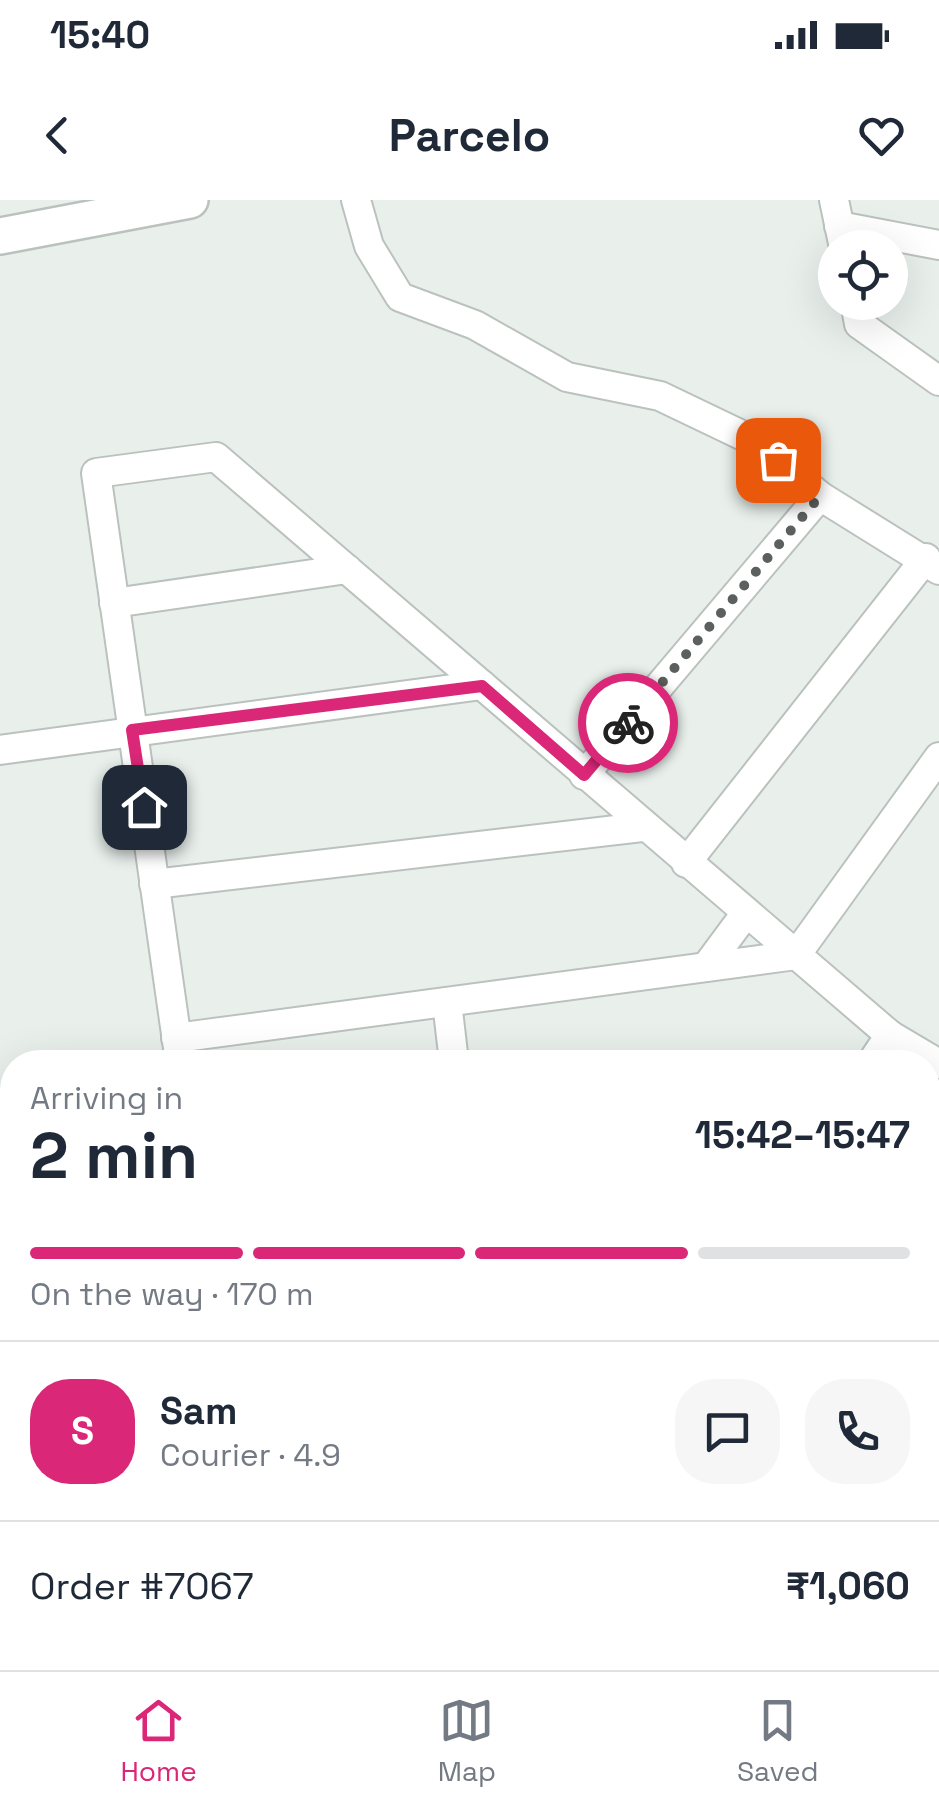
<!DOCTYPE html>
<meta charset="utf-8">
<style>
body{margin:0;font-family:"Space Grotesk",sans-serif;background:#f6f6f7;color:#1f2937;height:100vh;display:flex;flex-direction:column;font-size:38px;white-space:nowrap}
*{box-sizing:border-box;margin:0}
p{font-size:32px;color:#747a83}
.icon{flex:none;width:55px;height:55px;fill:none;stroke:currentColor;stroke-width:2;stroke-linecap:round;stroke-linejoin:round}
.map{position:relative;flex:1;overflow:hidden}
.drawer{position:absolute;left:0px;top:850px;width:940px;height:620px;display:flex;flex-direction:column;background:#fff;border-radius:40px 40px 0 0;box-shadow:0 10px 40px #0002}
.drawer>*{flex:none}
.tools{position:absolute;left:818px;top:30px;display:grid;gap:20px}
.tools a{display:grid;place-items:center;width:90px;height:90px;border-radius:50%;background:#fff;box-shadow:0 10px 40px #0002;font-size:50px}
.pin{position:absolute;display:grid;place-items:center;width:85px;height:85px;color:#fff;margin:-42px;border-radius:20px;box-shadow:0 5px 15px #0006}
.courier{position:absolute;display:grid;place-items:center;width:100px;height:100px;margin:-50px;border:8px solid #db2777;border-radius:50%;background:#fff;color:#222;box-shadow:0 2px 12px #0007}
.head em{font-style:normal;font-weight:600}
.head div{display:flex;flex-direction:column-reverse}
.head{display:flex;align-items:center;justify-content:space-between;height:170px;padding:0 30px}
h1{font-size:65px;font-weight:600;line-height:75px}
.bar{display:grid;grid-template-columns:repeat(4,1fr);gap:15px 10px;align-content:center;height:120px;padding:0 30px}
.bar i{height:12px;border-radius:8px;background:#e0e1e3}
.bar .on{background:#db2777}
.bar p{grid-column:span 4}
.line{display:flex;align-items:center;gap:25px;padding:0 30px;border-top:2px solid #e0e1e3}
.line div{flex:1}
.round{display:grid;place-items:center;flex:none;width:105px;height:105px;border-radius:40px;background:#f6f6f7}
.status{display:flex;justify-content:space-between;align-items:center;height:70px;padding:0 50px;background:#fff;direction:ltr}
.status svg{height:28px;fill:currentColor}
header{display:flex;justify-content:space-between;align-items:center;height:130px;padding:0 30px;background:#fff;font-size:45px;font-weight:600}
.tab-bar{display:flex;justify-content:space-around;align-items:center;height:140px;border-top:2px solid #e0e1e3;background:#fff;font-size:28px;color:#747a83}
.tab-bar a{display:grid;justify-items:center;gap:5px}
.tab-bar .on{color:#db2777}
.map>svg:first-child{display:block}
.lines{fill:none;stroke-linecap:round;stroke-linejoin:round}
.minor-casing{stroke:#bbc2be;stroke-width:32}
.major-casing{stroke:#bbc2be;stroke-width:40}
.minor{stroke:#fff;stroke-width:28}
.major{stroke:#fff;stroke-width:35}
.done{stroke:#5b605d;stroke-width:10;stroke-dasharray:0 18}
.route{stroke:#db2777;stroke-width:12}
</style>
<div class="status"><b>15:40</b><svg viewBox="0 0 49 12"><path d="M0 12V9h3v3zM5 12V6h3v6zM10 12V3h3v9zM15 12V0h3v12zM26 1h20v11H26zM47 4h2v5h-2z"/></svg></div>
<header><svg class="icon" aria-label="back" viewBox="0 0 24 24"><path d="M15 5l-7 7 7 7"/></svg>Parcelo<svg class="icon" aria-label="heart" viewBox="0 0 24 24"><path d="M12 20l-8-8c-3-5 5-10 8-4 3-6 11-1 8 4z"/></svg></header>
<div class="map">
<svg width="939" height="1470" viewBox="0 0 939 1470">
<rect width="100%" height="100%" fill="#e9f0ec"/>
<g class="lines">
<defs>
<g id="minor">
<polyline points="356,0 369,46 400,97 475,125 567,177 660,196 756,242 820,296"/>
<polyline points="834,0 844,48"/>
<polyline points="839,26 939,45"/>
<polyline points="855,102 859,124 939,181"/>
<polyline points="114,403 347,369"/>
<polyline points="0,550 482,485"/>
<polyline points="584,575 820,296 939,370"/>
<polyline points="686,663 926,358"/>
<polyline points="154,684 642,627"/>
<polyline points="706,767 746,713"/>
<polyline points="447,802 454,862"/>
<polyline points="890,835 939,864"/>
<polyline points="176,838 796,755 939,557"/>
<polyline points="180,862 96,273 216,257 890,835 872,862"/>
<polyline points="928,969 939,954"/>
<polyline points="0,981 12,980"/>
<polyline points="928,1055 939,1062"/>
<polyline points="928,1087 939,1085"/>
<polyline points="928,1215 939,1211"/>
<polyline points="0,1424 12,1421"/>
<polyline points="151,1458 161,1470"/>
<polyline points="407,1458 421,1470"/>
<polyline points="475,1470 486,1458"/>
<polyline points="671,1470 681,1458"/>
<polyline points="931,1470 939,1460"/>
</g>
<polyline id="major" points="0,36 190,0"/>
</defs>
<use href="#minor" class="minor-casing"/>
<use href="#major" class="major-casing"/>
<use href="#minor" class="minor"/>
<use href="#major" class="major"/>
</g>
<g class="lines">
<polyline class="done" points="628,523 820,296 778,260"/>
<polyline class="route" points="144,607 132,530 482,486 584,575 628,523"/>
</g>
</svg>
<div class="tools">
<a><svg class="icon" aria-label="locate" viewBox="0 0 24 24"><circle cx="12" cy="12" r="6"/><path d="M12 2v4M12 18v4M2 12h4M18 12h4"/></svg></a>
</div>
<div class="pin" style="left:778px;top:260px;background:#ea580c"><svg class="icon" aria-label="bag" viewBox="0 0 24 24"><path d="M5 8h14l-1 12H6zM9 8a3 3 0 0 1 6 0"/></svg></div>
<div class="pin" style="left:144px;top:607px;background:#1f2937"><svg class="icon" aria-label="home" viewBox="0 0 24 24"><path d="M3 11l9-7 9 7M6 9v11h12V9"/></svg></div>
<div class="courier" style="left:628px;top:523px"><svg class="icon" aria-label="bike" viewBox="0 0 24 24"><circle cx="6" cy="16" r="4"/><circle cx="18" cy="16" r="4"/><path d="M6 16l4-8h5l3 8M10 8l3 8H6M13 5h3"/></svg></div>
<section class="drawer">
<div class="head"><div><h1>2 min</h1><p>Arriving in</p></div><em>15:42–15:47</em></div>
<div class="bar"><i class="on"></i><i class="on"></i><i class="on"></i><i></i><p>On the way · 170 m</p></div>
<div class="line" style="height:180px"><b class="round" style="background:#db2777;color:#fff">S</b><div><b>Sam</b><p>Courier · 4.9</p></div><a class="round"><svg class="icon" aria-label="chat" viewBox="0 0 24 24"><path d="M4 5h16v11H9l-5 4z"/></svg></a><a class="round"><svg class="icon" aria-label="phone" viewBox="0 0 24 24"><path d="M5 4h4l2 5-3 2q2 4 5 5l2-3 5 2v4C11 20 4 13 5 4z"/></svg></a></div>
<div class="line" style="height:130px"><div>Order #7067</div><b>₹1,060</b></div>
</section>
</div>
<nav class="tab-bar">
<a class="on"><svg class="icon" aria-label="home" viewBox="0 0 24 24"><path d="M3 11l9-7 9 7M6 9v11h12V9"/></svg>Home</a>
<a><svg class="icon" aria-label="map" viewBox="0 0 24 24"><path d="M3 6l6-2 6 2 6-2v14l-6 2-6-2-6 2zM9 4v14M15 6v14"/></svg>Map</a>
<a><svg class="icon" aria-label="saved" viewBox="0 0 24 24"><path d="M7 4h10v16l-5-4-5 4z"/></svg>Saved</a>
</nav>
